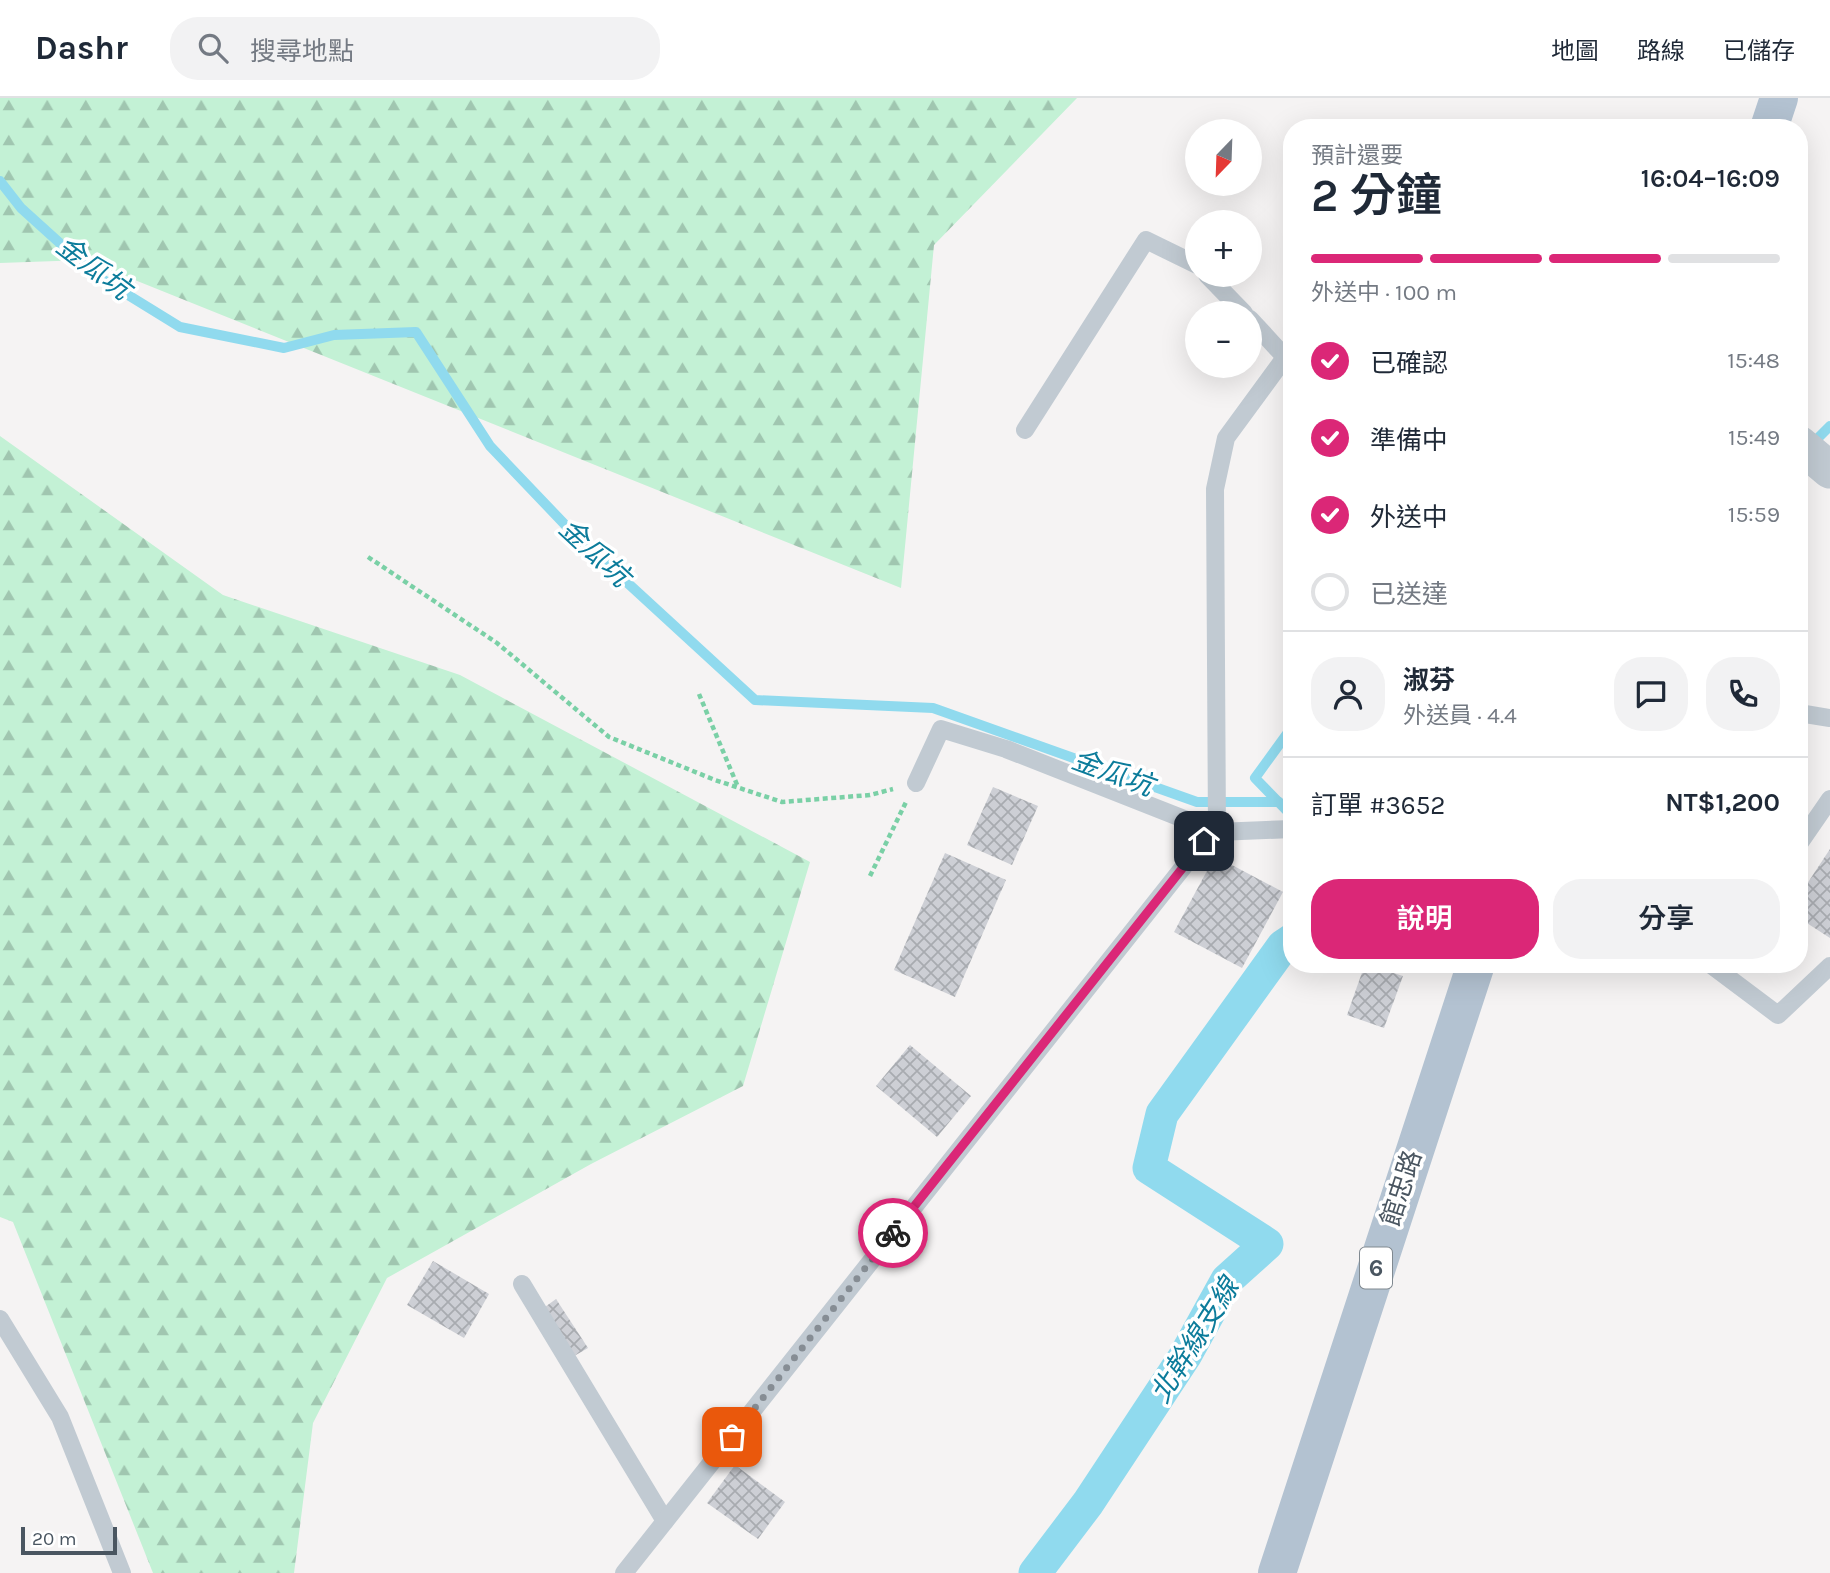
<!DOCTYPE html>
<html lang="zh-TW">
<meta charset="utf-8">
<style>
body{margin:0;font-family:Karla,"Noto Sans TC",sans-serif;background:#f2f2f3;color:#1f2937;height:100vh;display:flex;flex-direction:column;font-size:26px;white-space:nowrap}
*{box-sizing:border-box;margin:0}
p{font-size:23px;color:#747a83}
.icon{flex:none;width:38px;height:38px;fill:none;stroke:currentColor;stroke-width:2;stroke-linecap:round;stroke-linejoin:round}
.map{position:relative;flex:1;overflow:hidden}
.drawer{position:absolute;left:1283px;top:21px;width:525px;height:854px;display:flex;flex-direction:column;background:#fff;border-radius:28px;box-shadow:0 7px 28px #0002}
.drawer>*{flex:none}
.needle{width:46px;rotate:203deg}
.controls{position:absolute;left:1185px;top:21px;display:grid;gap:14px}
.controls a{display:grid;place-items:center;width:77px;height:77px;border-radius:50%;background:#fff;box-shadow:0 7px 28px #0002;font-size:35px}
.scale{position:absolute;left:21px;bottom:18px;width:96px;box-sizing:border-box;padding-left:7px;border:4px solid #4a5661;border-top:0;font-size:19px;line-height:24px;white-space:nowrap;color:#4a5661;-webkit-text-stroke:5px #fff;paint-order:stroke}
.pin{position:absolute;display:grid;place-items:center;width:60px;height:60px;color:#fff;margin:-30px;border-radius:14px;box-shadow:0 4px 10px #0006}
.courier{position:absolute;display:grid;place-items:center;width:70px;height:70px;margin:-35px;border:5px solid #db2777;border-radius:50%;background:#fff;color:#222;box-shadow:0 2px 9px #0007}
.summary em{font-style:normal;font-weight:600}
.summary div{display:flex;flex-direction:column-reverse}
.summary{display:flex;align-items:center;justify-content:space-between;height:119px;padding:0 28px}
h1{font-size:46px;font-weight:600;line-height:52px}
.bar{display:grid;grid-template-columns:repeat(4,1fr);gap:10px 7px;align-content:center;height:84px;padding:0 28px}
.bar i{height:9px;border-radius:5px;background:#e0e1e3}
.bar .active{background:#db2777}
.bar p{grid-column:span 4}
.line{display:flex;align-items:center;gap:18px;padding:0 28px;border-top:2px solid #e0e1e3}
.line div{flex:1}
.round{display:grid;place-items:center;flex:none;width:74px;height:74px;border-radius:28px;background:#f2f2f3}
ol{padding:0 28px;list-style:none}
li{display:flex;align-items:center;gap:21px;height:77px}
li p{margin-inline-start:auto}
li .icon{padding:7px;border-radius:50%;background:#db2777;color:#fff;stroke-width:4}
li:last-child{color:#747a83}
li i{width:38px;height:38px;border:4px solid #e0e1e3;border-radius:50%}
.action{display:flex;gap:14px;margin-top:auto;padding:14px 28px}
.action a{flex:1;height:80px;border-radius:28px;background:#db2777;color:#fff;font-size:28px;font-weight:600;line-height:80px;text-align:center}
.action a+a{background:#f2f2f3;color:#1f2937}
header{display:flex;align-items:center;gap:42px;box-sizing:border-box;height:98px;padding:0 35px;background:#fff;border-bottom:2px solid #e0e1e3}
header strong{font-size:33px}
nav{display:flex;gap:38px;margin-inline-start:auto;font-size:24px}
.search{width:490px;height:63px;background:#f2f2f3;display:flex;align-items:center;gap:18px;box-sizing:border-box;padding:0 24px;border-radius:28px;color:#747a83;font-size:26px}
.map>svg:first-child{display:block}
.forest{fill:url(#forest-firs)}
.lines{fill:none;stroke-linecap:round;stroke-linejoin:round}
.stream{stroke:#90daee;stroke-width:10}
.canal{stroke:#90daee;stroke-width:33}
.building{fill:url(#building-cross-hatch)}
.path{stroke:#7ad0a6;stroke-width:4.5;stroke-dasharray:5 3.5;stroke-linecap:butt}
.lane{stroke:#c1cad2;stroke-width:18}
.street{stroke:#c1cad2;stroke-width:37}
.primary{stroke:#b3c2d1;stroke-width:38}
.done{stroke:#868d94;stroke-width:7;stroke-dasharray:0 12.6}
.route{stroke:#db2777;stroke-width:9}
.labels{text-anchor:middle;stroke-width:7;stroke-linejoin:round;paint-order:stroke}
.shield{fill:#fff;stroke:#808990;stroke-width:2}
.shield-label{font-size:24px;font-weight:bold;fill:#4a5661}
.street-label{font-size:26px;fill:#4a5661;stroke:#fff}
.water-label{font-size:28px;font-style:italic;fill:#0c7c9b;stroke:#fff}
</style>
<header>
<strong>Dashr</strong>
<div class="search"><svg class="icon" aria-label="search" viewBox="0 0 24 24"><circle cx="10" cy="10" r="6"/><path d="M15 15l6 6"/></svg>搜尋地點</div>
<nav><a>地圖</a><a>路線</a><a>已儲存</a></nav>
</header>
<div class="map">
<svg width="1830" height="1475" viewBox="0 0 1830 1475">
<defs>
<pattern id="forest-firs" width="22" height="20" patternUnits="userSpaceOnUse" patternTransform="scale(1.75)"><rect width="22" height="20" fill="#c3f1d5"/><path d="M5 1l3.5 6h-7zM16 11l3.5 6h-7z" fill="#a0c6b0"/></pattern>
<pattern id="building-cross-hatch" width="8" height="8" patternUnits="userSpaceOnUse" patternTransform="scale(1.75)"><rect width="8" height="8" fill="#cdcfd5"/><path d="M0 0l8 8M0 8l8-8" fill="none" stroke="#a8abb0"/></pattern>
</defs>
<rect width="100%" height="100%" fill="#f5f3f3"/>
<g class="forest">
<polygon points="0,0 1077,0 934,147 901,490 85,162 0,165"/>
<polygon points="0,338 223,497 460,577 810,764 743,988 591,1066 387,1180 313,1325 294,1475 153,1475 13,1124 0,1119"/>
</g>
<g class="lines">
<g class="stream">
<polyline points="0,83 21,110 94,176 180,229 284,250 334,237 416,234 490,348 571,433 755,602 933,610 1197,704 1279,704"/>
<polyline points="1810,348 1830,328"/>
<polyline points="1292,629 1255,680 1292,718"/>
</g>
<polyline class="canal" points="1035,1475 1088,1405 1185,1258 1227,1182 1267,1146 1149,1070 1162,1016 1283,848 1292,842"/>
</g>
<g class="building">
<polygon points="993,689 1038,708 1012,767 967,747"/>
<polygon points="1830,751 1830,840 1799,820 1799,798"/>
<polygon points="945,755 1006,782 955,899 894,872"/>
<polygon points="1215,758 1283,794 1242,870 1174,834"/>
<polygon points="1365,866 1403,878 1384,930 1347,917"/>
<polygon points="910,947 971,998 937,1039 876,988"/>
<polygon points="433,1163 489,1196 464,1240 407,1207"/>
<polygon points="556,1201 588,1250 569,1261 538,1214"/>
<polygon points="735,1367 785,1404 758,1441 707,1405"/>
</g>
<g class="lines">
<g class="path">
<polyline points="368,459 497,545 609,639 715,682 782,704 870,697 893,691"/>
<polyline points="699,596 738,689"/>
<polyline points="870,778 906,704"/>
</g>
<g class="lane">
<polyline points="1207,177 1244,215"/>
<polyline points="1250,221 1285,259"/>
<polyline points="1025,332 1146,142 1197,167"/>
<polyline points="1799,615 1830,620"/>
<polyline points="916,685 941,631 1006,651 1217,734 1292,731"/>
<polyline points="1799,746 1830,701"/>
<polyline points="1710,866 1778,917 1830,868"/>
<polyline points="522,1186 665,1423"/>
<polyline points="0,1221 60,1319 122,1475"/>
<polyline points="624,1475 1204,743 1217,734 1215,391 1226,340 1292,250"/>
</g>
<polyline class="street" points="1799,346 1830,372"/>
<g class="primary">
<polyline points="1769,30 1779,0"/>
<polyline points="1277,1475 1476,866"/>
</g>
</g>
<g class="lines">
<polyline class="done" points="732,1339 893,1135"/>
<polyline class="route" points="893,1135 1204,743"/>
</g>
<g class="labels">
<rect class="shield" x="1360" y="1149.5" width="32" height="41" rx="5"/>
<g class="shield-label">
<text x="1376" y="1178">6</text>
</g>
<g class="street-label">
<text transform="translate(1401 1090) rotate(-72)" y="9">館忠路</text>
</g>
<g class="water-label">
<text transform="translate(94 169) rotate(37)" y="10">金瓜坑</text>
<text transform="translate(595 454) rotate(43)" y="10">金瓜坑</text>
<text transform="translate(1113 674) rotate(20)" y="10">金瓜坑</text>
<text transform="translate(1194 1242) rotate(-58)" y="10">北幹線支線</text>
</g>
</g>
</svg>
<div class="controls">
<a><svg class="needle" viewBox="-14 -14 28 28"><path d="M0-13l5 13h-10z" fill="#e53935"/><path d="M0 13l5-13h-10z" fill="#747a83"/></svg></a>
<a>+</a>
<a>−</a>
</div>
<div class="scale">20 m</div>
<div class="pin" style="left:732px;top:1339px;background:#ea580c"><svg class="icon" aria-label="bag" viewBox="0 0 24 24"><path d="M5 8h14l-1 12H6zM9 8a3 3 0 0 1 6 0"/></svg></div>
<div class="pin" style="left:1204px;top:743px;background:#1f2937"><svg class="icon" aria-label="home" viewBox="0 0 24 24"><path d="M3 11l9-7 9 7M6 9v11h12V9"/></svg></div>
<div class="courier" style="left:893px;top:1135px"><svg class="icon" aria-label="bike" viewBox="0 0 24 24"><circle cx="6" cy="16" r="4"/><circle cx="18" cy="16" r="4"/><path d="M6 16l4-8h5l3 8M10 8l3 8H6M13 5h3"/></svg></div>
<section class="drawer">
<div class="summary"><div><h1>2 分鐘</h1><p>預計還要</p></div><em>16:04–16:09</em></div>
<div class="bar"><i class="active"></i><i class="active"></i><i class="active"></i><i></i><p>外送中 · 100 m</p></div>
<ol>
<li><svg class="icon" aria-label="check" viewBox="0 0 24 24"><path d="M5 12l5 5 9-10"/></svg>已確認<p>15:48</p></li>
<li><svg class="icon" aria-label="check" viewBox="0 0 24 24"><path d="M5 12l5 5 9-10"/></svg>準備中<p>15:49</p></li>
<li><svg class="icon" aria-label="check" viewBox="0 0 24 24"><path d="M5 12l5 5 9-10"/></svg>外送中<p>15:59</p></li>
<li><i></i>已送達</li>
</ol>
<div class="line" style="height:126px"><a class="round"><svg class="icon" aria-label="person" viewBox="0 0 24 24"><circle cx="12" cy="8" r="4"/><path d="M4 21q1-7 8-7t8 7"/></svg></a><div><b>淑芬</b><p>外送員 · 4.4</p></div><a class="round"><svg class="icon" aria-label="chat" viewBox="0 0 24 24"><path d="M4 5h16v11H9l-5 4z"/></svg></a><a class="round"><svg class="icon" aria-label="phone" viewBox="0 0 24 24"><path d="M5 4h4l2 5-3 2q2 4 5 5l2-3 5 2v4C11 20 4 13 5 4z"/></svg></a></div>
<div class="line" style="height:91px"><div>訂單 #3652</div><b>NT$1,200</b></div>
<div class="action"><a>說明</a><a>分享</a></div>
</section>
</div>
